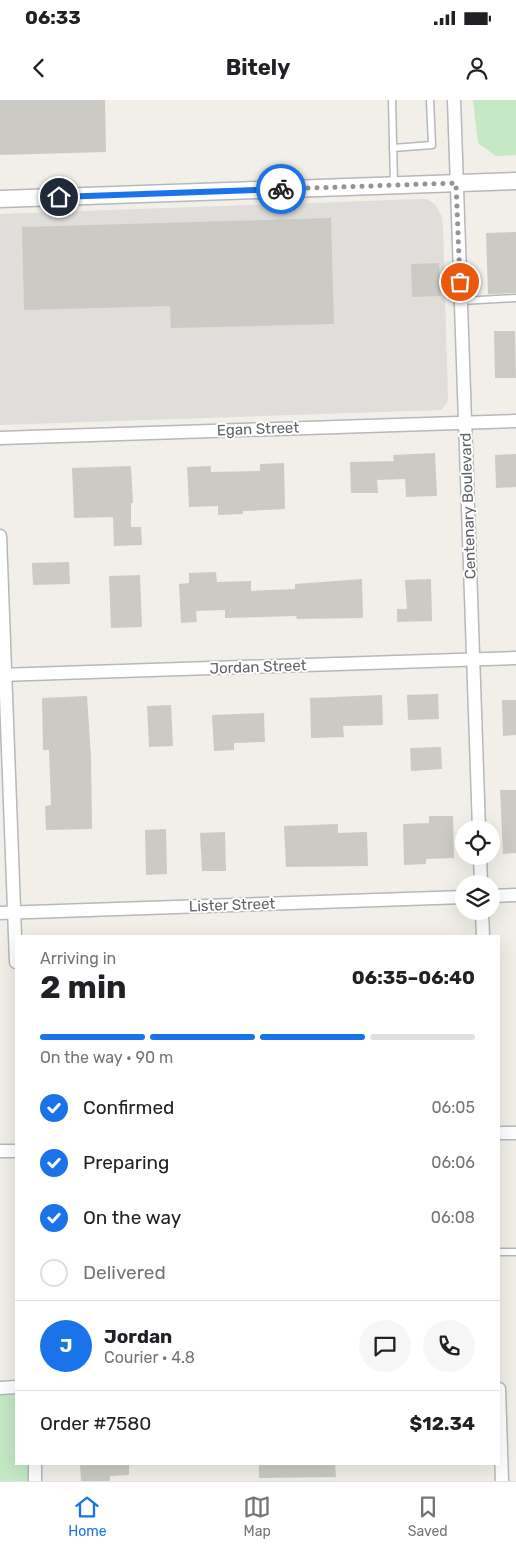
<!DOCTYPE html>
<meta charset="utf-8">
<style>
body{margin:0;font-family:Rubik,sans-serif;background:#f6f6f6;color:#202124;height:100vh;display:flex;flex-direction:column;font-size:19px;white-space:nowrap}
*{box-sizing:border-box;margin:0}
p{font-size:16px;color:#757577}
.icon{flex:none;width:28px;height:28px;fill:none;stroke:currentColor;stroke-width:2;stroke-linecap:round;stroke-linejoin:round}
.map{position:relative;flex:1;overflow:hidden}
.sheet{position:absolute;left:15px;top:835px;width:485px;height:530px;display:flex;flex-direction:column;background:#fff;border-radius:0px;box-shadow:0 5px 20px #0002}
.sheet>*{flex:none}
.buttons{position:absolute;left:455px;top:720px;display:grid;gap:10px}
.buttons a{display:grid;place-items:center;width:45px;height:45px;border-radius:50%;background:#fff;box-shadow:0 5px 20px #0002;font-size:25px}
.pin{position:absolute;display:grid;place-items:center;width:42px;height:42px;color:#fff;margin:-21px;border:2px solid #fff;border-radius:50%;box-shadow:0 1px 5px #0007}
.courier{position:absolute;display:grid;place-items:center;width:50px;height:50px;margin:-25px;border:4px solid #1a73e8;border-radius:50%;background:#fff;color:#222;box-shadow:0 1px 6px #0007}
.head em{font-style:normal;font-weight:700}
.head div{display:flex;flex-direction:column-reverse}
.head{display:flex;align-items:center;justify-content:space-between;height:85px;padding:0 25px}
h1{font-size:32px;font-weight:700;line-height:38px}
.bar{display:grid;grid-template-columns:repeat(4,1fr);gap:8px 5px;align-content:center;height:60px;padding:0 25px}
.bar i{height:6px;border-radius:4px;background:#e0e0e0}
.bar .current{background:#1a73e8}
.bar p{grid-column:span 4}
.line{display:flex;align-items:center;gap:12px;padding:0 25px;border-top:1px solid #e0e0e0}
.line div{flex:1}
.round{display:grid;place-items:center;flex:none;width:52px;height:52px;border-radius:26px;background:#f6f6f6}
ol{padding:0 25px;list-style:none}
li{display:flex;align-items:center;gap:15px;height:55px}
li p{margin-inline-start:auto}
li .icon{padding:5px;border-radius:50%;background:#1a73e8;color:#fff;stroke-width:4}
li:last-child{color:#757577}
li i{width:28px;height:28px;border:2px solid #e0e0e0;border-radius:50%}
.status{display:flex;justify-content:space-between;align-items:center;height:35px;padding:0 25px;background:#fff;direction:ltr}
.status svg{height:14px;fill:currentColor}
header{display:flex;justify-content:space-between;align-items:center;height:65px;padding:0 25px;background:#fff;font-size:22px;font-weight:700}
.tab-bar{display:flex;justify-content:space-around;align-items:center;height:70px;border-top:1px solid #e0e0e0;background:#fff;font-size:14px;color:#757577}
.tab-bar a{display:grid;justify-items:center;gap:2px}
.tab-bar .current{color:#1a73e8}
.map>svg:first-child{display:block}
.industrial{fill:#e0deda}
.green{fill:#c5e8c5}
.building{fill:#cccac5}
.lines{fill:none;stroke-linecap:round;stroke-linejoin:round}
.service-casing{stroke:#b5b8bc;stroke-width:9}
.minor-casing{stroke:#b5b8bc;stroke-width:15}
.tertiary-casing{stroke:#b5b8bc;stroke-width:19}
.service{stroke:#fff;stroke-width:6}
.minor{stroke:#fff;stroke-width:12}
.tertiary{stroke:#fff;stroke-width:16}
.done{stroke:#929495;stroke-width:5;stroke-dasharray:0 9}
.route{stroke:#1a73e8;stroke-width:6}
.labels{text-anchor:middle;stroke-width:4;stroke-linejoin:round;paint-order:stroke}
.street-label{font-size:15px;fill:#5f6368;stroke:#fff}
</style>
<div class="status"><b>06:33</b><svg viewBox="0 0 49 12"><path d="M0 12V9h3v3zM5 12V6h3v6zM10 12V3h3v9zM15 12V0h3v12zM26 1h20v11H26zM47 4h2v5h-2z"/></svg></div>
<header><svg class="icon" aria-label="back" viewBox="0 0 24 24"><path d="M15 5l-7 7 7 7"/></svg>Bitely<svg class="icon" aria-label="person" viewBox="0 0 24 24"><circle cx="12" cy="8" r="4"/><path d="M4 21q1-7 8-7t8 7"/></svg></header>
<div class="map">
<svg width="516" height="1381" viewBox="0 0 516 1381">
<rect width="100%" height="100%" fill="#f1efe8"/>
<polygon class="industrial" points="420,99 426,99 435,104 442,117 443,126 448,299 447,303 441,310 0,325 0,114"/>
<g class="green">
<polygon points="473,0 516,0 516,55 496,56 478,43"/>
<polygon points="0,1291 16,1291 16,1364 31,1364 32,1381 0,1381"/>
</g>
<g class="building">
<polygon points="0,0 105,0 106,52 0,55"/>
<polygon points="331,118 334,224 171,228 170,206 24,210 22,127"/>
<polygon points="516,132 516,193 488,194 486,133"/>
<polygon points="439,163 441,196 412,197 411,164"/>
<polygon points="494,231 515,231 516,278 495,278"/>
<polygon points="435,353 437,396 406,397 405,379 377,380 378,393 351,393 350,362 394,361 393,355"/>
<polygon points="516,354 516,387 496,388 495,355"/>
<polygon points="284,363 285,409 243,411 243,414 218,415 218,406 189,407 187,367 211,366 211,372 260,371 260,364"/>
<polygon points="131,366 133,403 131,403 131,427 141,427 142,445 114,446 113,417 74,418 72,368"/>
<polygon points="69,462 70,484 33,485 32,463"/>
<polygon points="216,472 217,482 251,481 251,491 295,489 295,484 362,479 363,518 297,519 296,516 225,518 225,510 196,511 197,522 181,523 179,484 189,483 189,473"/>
<polygon points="140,475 142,527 111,528 109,476"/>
<polygon points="431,479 432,521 397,522 397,509 407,509 405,480"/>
<polygon points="438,594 439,619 408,620 407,595"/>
<polygon points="382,595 383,625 343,626 344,637 311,638 310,598"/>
<polygon points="87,596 91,657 92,729 46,730 45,706 51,705 49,650 43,650 42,598"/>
<polygon points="502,600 516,600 516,635 503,636"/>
<polygon points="171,605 173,646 149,647 147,606"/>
<polygon points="264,613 265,642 234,643 234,650 214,651 212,615"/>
<polygon points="441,647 442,669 411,671 410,648"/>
<polygon points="500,690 516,690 516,753 503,754"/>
<polygon points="429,716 453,716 454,758 426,759 426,764 404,765 403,724 429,723"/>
<polygon points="338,724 338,733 367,732 368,766 286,767 284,726"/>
<polygon points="166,729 167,774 146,775 145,730"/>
<polygon points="225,732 226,771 202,771 200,733"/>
<polygon points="80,1364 129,1364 129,1375 110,1376 110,1381 81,1381"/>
<polygon points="259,1364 335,1364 336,1377 259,1378"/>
</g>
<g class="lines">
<defs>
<g id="service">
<polyline points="392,0 394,84"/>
<polyline points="393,48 432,45 430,0"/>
<polyline points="461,201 516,198"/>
<polyline points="499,1152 516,1152"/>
</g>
<g id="minor">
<polyline points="454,0 479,729"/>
<polyline points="0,338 516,321"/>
<polyline points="0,436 16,862"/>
<polyline points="0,575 516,558"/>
<polyline points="480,756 481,784"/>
<polyline points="491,796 516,795"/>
<polyline points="482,811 483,836"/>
<polyline points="0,813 464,797"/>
<polyline points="499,1033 516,1033"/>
<polyline points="0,1051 16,1051"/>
<polyline points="0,1288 16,1287"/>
<polyline points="499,1289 502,1381"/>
<polyline points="35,1364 35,1381"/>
</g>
<polyline id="tertiary" points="0,99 516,81"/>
</defs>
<use href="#service" class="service-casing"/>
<use href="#minor" class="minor-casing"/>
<use href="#tertiary" class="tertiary-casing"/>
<use href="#service" class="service"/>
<use href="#minor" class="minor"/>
<use href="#tertiary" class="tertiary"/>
</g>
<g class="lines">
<polyline class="done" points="281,89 456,83 460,182"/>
<polyline class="route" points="59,97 281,89"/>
</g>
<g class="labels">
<g class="street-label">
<text transform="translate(258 329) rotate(-2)" y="5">Egan Street</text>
<text transform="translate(468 406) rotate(-92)" y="5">Centenary Boulevard</text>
<text transform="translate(258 567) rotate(-2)" y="5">Jordan Street</text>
<text transform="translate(232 805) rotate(-2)" y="5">Lister Street</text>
</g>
</g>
</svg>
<div class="buttons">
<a><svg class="icon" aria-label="locate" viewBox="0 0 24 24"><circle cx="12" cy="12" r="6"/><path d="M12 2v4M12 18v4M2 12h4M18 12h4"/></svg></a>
<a><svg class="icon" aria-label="layers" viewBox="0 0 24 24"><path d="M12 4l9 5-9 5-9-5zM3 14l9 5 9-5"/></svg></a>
</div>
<div class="pin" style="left:460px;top:182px;background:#ea580c"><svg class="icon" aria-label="bag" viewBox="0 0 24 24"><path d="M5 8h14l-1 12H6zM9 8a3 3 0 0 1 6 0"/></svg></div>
<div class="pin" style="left:59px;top:97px;background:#1f2937"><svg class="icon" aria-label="home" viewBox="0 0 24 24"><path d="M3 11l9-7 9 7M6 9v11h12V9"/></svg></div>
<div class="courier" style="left:281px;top:89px"><svg class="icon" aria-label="bike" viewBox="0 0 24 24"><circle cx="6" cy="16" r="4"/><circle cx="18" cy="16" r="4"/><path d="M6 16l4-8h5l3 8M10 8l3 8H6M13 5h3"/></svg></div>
<section class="sheet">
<div class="head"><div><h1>2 min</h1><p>Arriving in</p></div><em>06:35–06:40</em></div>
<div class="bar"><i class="current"></i><i class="current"></i><i class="current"></i><i></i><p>On the way · 90 m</p></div>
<ol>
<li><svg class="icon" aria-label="check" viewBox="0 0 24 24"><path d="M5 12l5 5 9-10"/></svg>Confirmed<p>06:05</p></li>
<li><svg class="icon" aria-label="check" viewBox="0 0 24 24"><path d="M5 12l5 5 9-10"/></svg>Preparing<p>06:06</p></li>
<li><svg class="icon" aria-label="check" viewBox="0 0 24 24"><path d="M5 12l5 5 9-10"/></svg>On the way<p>06:08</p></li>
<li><i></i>Delivered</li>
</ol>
<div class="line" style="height:90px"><b class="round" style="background:#1a73e8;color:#fff">J</b><div><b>Jordan</b><p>Courier · 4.8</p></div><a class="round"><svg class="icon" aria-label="chat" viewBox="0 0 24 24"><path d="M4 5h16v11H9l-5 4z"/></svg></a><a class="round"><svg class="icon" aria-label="phone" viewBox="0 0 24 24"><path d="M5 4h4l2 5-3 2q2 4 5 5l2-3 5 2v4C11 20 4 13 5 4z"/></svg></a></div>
<div class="line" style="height:65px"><div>Order #7580</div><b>$12.34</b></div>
</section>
</div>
<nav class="tab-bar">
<a class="current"><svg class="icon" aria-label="home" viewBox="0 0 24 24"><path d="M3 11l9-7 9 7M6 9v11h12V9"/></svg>Home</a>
<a><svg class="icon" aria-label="map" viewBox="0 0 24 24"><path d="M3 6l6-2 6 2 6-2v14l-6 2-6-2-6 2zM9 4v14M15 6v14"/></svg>Map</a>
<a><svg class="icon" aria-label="saved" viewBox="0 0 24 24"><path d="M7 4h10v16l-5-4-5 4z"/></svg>Saved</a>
</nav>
